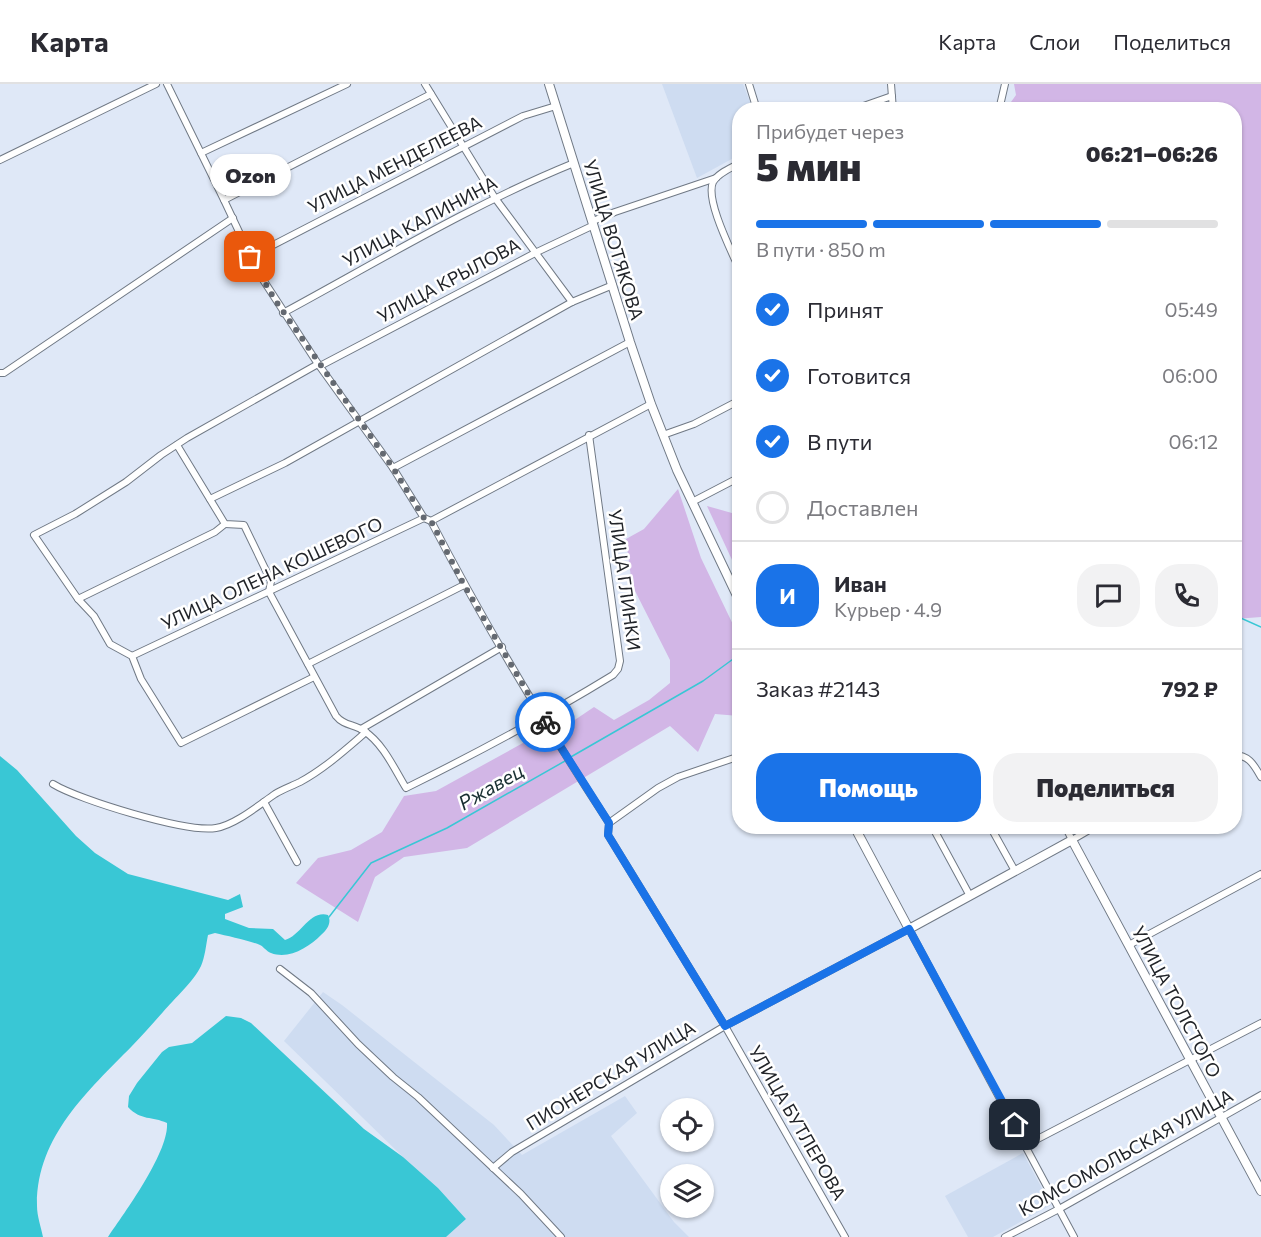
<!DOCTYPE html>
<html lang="ru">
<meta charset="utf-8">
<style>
body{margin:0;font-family:Commissioner,sans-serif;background:#f2f2f3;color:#2b2b33;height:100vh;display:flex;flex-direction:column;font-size:22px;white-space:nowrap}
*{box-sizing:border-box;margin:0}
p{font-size:20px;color:#7c7c81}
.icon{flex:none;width:33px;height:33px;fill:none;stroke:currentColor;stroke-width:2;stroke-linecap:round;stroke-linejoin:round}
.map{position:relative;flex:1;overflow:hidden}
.details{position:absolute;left:732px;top:18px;width:510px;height:732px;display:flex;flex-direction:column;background:#fff;border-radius:24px;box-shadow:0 2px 4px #0004}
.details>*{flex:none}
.tools{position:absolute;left:660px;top:1014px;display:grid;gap:12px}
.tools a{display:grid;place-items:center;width:54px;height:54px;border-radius:50%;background:#fff;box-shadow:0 2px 4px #0004;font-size:30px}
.pin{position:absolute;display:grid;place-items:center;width:51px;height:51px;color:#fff;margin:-26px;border-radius:12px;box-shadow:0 3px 9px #0006}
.courier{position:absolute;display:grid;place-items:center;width:60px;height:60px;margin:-30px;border:4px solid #1a73e8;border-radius:50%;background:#fff;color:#222;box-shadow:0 2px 8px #0007}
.bubble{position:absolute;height:42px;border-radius:21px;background:#fff;box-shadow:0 2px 4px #0004;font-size:20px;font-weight:800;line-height:42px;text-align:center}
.summary em{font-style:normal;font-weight:800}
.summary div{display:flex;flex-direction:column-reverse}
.summary{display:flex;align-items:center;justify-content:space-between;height:102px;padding:0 24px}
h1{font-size:39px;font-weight:800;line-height:45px}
.bar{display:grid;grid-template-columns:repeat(4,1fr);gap:9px 6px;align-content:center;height:72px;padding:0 24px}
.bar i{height:8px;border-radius:4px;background:#e1e1e2}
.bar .selected{background:#1a73e8}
.bar p{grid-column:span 4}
.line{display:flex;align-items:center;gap:15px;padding:0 24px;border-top:2px solid #e1e1e2}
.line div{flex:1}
.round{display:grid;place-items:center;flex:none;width:63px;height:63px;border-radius:24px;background:#f2f2f3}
ol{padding:0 24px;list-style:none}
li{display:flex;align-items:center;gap:18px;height:66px}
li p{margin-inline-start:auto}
li .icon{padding:6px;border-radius:50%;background:#1a73e8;color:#fff;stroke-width:4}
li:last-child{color:#7c7c81}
li i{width:33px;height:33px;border:3px solid #e1e1e2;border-radius:50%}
.action{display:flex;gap:12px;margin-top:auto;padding:12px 24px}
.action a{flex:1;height:69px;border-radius:24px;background:#1a73e8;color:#fff;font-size:24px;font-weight:800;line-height:69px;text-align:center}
.action a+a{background:#f2f2f3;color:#2b2b33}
header{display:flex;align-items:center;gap:36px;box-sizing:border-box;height:84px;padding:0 30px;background:#fff;border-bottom:2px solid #e1e1e2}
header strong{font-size:28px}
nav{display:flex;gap:33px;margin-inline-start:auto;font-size:21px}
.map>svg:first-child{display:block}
.built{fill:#cedcf1}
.green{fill:#d2b6e6}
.water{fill:#39c7d5}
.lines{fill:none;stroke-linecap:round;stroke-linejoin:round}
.stream{stroke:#39c7d5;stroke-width:1.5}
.minor-casing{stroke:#707985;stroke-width:8}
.tertiary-casing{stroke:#707985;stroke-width:10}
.minor{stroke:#fff;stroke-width:6}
.tertiary{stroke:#fff;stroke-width:8}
.done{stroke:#646971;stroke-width:6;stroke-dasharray:0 10.8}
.route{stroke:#1a73e8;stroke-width:8}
.labels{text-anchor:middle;stroke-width:5;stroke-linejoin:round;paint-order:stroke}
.street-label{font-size:18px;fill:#212429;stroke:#fff}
.water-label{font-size:20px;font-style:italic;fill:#182f31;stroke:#fff}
</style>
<header>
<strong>Карта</strong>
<nav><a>Карта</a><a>Слои</a><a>Поделиться</a></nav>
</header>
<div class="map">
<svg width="1261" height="1153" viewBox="0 0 1261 1153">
<rect width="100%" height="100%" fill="#dfe8f7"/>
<g class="built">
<polygon points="662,0 743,0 753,25 740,26 739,71 697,94"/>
<polygon points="323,908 342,921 494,1041 522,1071 625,1012 637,1029 611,1052 674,1138 689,1153 446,1153 466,1135 438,1104 403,1073 284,957"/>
<polygon points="1023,1069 1051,1121 993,1153 968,1153 945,1112"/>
</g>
<g class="green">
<polygon points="1014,0 1261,0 1261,533 1235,535 1234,26 1006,25 1016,11"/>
<polygon points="678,405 701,474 739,553 739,632 715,630 698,668 670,642 467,764 404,773 375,793 358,838 296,799 318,774 351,766 382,748 404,712 436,707 523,659 545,656 594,623 614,636 649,616 670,599 670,576 632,501 626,455 644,445"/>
<polygon points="707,422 739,431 739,491"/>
</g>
<g class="water">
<path d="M 0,672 L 17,686 L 76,752 L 95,769 L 128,790 L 228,816 L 240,810 L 243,823 L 225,830 L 225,835 L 249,844 L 273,845 L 285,856 C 301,852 309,826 328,831 C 332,839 327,846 321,851 C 309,863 289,876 271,869 C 266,867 264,863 260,861 C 248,856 227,852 215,849 L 208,851 C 206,861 205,873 201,882 C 194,897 174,915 163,928 C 153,939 143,951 132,962 C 88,1007 36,1053 37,1122 C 37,1132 41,1143 43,1153 L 0,1153 Z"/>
<path d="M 226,932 L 241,934 L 251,939 L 364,1045 L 403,1073 L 438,1104 L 466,1135 L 446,1153 L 108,1153 C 125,1128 169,1068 167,1039 C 152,1032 141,1037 128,1023 L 129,1012 L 137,999 L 162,968 L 169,963 L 192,959 Z"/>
</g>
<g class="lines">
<g class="stream">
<polyline points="1234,531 1261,543"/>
<polyline points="569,674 703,597 740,570"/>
<polyline points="329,833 371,779 447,744 565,677"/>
</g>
<defs>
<g id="minor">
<path d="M 167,0 L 224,116 L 258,188 L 318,280 L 393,384 L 424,434 L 431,437 C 485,541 545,641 609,739 L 608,751 L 725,942 L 845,1153"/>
<polyline points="425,0 495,114 572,218"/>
<polyline points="749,0 757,26"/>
<polyline points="891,0 893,26"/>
<polyline points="852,26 892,12"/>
<polyline points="999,26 1005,0"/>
<polyline points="201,69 347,0"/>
<polyline points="0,76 156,0"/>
<path d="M 740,79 C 731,84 718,89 713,98 C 705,116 732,168 740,187"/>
<polyline points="224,116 431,10"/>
<polyline points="593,137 615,128 716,94"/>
<polyline points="250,173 523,32 556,22"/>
<path d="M 283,229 C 379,177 473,120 574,79"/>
<polyline points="320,282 537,168 594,141"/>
<polyline points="0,289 4,289 233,134"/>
<polyline points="663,351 694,340 740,316"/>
<path d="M 177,361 L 225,440 L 244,441 L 271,497 L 269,508 L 336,632 C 344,642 354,640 364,647 C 383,659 395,686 406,704 C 477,669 546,632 613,591 L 618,585 L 620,577 L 589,351"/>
<polyline points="393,384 630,258"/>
<polyline points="210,415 285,379 572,218 613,201"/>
<polyline points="692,418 740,393"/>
<polyline points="431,437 651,320"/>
<polyline points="78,515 215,448 225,440"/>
<polyline points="132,572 424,434"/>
<polyline points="308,580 464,501"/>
<polyline points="314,593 181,659 141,595 132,572 110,560 94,532 78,515 34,451 75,430 126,398 161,371 187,354 318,280"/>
<polyline points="361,645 502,563"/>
<path d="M 1234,671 C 1249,671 1254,681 1261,693"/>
<path d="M 53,700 C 79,716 187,749 216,744 C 235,741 259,721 275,710 C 283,705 292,702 300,698 C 324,685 345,666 366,648"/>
<polyline points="264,718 297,778"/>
<polyline points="609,739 658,704 678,693 740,672"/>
<polyline points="932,742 970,812"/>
<polyline points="990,742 1015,787"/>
<polyline points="1065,742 1072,756 1096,742"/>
<polyline points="1129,861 1261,790"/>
<polyline points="280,885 311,909 358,960 393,993 418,1013 521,1110 561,1153"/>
<polyline points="1026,1061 1261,939"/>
<polyline points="493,1084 512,1068 725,942 909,845 1074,1153"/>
<polyline points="1005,1153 1059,1125 1261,1011"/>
</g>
<g id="tertiary">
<polyline points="549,0 630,258 651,320 677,386 740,518"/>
<polyline points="854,742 909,845 1072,756 1261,1107"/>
</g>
</defs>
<use href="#minor" class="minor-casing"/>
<use href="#tertiary" class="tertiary-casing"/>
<use href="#minor" class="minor"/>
<use href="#tertiary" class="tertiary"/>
</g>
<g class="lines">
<polyline class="done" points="250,173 275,216 393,384 424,434 431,437 464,501 545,638"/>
<polyline class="route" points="545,638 609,739 608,751 725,942 909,845 1015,1041"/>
</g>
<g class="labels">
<g class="street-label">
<text transform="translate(395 81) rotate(-27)" y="6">УЛИЦА МЕНДЕЛЕЕВА</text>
<text transform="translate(420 138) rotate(-28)" y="6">УЛИЦА КАЛИНИНА</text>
<text transform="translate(613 156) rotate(73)" y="6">УЛИЦА ВОТЯКОВА</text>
<text transform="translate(449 197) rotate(-28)" y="6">УЛИЦА КРЫЛОВА</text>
<text transform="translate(272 490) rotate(-25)" y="6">УЛИЦА ОЛЕНА КОШЕВОГО</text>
<text transform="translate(624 496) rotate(82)" y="6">УЛИЦА ГЛИНКИ</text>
<text transform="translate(1176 918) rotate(62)" y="6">УЛИЦА ТОЛСТОГО</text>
<text transform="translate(611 992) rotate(-31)" y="6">ПИОНЕРСКАЯ УЛИЦА</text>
<text transform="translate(797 1039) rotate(60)" y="6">УЛИЦА БУТЛЕРОВА</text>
<text transform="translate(1126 1069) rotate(-29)" y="6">КОМСОМОЛЬСКАЯ УЛИЦА</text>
</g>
<g class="water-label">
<text transform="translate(491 703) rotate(-30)" y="7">Ржавец</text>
</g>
</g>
</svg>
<div class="tools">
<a><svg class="icon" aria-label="locate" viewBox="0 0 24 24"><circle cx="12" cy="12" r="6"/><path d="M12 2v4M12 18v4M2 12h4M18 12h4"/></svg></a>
<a><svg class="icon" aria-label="layers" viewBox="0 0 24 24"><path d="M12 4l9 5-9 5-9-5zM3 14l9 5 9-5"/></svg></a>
</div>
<div class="pin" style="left:250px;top:173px;background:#ea580c"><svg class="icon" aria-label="bag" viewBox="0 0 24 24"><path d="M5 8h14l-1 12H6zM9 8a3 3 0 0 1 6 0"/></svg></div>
<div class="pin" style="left:1015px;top:1041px;background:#1f2937"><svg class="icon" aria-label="home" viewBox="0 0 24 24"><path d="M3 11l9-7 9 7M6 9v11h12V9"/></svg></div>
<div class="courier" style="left:545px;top:638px"><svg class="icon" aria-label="bike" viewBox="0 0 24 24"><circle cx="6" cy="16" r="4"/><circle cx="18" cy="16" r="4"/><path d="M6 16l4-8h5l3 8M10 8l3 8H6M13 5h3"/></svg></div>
<div class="bubble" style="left:210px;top:70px;width:81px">Ozon</div>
<section class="details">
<div class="summary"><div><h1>5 мин</h1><p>Прибудет через</p></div><em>06:21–06:26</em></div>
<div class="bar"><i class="selected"></i><i class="selected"></i><i class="selected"></i><i></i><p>В пути · 850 m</p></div>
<ol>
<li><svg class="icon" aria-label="check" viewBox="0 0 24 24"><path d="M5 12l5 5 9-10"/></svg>Принят<p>05:49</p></li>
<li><svg class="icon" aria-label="check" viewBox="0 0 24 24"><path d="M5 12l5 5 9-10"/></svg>Готовится<p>06:00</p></li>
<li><svg class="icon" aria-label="check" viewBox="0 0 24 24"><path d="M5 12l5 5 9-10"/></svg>В пути<p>06:12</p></li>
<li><i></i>Доставлен</li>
</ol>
<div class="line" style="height:108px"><b class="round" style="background:#1a73e8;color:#fff">И</b><div><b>Иван</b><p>Курьер · 4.9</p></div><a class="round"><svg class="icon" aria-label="chat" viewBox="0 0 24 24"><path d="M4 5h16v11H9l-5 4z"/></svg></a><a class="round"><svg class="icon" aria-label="phone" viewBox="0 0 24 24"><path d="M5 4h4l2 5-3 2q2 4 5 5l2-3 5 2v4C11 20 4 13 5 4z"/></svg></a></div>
<div class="line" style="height:78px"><div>Заказ #2143</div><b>792 ₽</b></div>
<div class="action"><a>Помощь</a><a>Поделиться</a></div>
</section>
</div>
